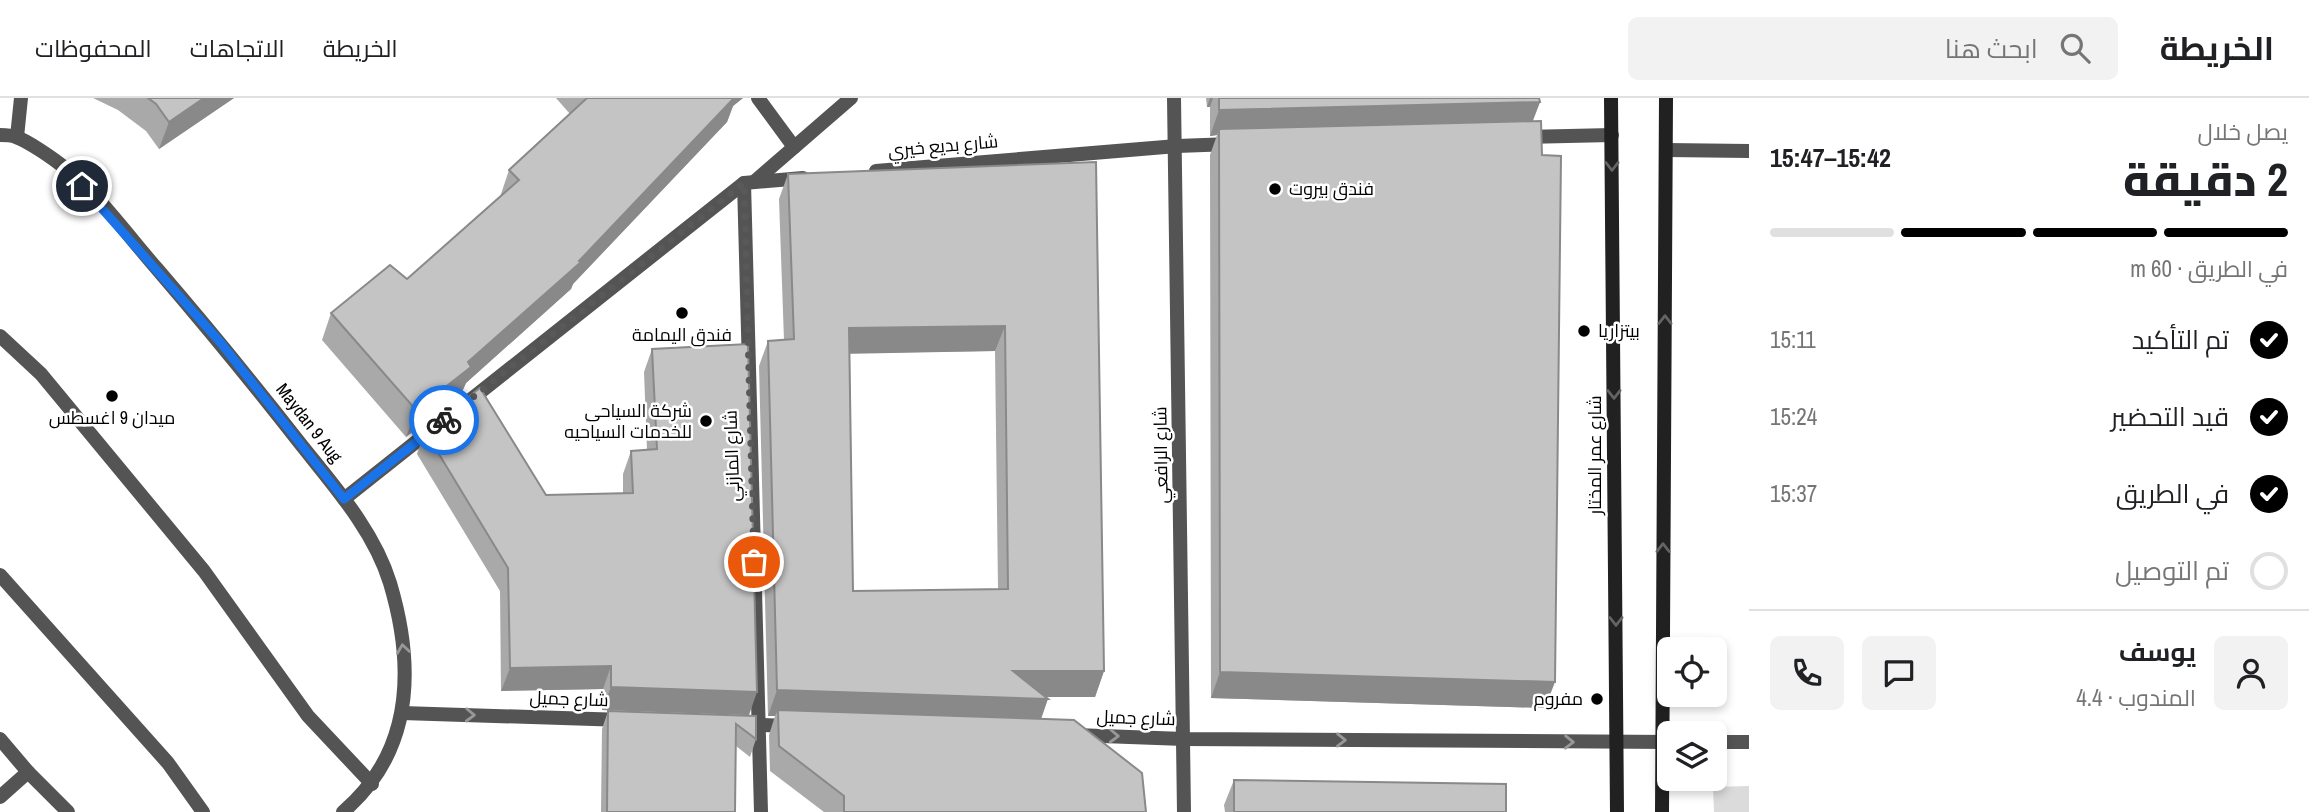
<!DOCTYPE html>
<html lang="ar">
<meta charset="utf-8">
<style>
body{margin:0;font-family:"Archivo Narrow",Cairo,sans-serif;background:#f2f2f2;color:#202124;direction:rtl;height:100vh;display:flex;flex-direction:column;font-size:26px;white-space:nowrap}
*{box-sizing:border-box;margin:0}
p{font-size:23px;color:#757577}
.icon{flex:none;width:38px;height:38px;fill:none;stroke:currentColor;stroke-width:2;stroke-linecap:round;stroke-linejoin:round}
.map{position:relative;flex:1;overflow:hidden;direction:ltr}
.panel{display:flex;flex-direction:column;background:#fff;width:560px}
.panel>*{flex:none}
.buttons{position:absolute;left:1657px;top:539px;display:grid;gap:14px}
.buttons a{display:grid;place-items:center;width:70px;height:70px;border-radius:10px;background:#fff;box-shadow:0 4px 10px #0003;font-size:35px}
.pin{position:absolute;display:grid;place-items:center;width:60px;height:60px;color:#fff;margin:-30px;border:4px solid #fff;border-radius:50%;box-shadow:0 2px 7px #0007}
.courier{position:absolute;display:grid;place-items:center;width:70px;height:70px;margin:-35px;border:5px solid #1a73e8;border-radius:50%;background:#fff;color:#222;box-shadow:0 2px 9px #0007}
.summary em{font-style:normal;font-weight:800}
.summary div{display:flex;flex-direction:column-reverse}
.summary{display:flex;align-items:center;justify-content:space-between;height:119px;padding:0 21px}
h1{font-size:46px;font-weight:800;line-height:52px}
.bar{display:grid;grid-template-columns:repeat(4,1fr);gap:10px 7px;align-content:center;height:84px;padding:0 21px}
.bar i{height:9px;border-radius:5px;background:#e0e0e0}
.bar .on{background:#000}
.bar p{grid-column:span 4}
.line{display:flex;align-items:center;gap:18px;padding:0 21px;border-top:2px solid #e0e0e0}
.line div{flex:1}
.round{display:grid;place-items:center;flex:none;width:74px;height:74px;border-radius:10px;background:#f2f2f2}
ol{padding:0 21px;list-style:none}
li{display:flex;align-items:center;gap:21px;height:77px}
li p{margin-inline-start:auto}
li .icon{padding:7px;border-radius:50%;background:#000;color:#fff;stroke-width:4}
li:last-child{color:#757577}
li i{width:38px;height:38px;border:4px solid #e0e0e0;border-radius:50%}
header{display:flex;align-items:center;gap:42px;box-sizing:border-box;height:98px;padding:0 35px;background:#fff;border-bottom:2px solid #e0e0e0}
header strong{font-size:33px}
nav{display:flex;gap:38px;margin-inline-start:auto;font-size:24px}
.search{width:490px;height:63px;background:#f2f2f2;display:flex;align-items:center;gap:18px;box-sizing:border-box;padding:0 24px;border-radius:10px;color:#757577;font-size:26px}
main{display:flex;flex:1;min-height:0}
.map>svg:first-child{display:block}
.green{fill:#dbdbdb}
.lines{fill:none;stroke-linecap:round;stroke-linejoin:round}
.lane{stroke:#545454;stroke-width:14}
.street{stroke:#545454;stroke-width:14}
.secondary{stroke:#212121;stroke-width:14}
.wall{fill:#a9a9a9;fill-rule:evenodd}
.shaded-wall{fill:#898989}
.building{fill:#c4c4c4;stroke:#898989;stroke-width:2;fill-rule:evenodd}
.oneway{stroke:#646464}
.oneway2{stroke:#989898}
.done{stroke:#595959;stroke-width:7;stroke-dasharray:0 12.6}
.route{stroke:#1a73e8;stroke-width:9}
.poi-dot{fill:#000;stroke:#fff;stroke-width:2.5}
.labels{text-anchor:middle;stroke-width:5;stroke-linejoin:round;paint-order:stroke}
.street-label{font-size:18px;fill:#000;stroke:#fff}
.poi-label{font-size:18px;fill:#000;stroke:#fff;text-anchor:start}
</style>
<header>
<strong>الخريطة</strong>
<div class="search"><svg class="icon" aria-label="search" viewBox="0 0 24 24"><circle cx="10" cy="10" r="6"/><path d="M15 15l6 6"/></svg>ابحث هنا</div>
<nav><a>الخريطة</a><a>الاتجاهات</a><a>المحفوظات</a></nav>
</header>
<main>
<section class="panel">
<div class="summary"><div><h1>2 دقيقة</h1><p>يصل خلال</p></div><em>15:42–15:47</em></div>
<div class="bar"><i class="on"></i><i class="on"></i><i class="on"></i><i></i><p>في الطريق · 60 m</p></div>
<ol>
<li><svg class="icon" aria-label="check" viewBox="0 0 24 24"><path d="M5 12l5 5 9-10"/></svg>تم التأكيد<p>15:11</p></li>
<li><svg class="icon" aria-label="check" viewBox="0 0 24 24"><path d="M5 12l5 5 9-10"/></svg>قيد التحضير<p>15:24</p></li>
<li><svg class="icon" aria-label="check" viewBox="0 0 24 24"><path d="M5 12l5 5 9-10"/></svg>في الطريق<p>15:37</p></li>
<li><i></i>تم التوصيل</li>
</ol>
<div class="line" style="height:126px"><a class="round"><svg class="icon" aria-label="person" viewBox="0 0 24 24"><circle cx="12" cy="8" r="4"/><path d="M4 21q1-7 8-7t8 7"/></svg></a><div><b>يوسف</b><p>المندوب · 4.4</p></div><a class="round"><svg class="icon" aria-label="chat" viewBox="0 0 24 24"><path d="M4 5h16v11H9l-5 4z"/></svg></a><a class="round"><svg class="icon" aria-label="phone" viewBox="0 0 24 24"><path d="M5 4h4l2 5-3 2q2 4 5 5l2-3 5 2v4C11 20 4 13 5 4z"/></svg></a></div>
</section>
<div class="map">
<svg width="1749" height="714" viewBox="0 0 1749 714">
<rect width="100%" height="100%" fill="#fff"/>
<polygon class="green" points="1749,688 1749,714 1714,714 1713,689"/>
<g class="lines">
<g class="lane">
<polyline points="0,238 41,276 204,473 308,618 372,686"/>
<polyline points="0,477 168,665 203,714"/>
</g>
<g class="street">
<polyline points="758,0 794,49"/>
<polyline points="1174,0 1184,714"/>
<path d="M 0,37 C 5,37 11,37 16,39 C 28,43 54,61 65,70 C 100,98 128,138 158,172 C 206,228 253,285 299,344 C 333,387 374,432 390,485 C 415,569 413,654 343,714"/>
<polyline points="17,39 21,0"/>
<polyline points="1522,39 1612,37"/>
<polyline points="1666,52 1749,53"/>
<polyline points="876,73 1177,48 1232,46"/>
<polyline points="754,84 851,0"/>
<polyline points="744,85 761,714"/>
<polyline points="469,303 744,85 803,80"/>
<polyline points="344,401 436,328"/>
<polyline points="402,615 624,622"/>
<polyline points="739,626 789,628"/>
<polyline points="1075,637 1184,641 1670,644"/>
<polyline points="0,641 28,674 68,714"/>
<polyline points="1715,644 1749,644"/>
<polyline points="0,699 28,674"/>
</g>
<g class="secondary">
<polyline points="1611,0 1617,714"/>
<polyline points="1662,714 1666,0"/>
</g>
</g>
<g class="wall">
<polygon points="93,0 234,0 159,51 146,33 118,12"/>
<polygon points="556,0 743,0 733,8 727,24 573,186 571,191 466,285 461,296 406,339 322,242 331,215 407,181 500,99 509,72 570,16"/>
<polygon points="1206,0 1539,0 1540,4 1533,23 1545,610 1211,600 1210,57 1217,37 1210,38 1210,9 1207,9"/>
<path d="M 1096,64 L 1104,573 L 1095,599 L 1045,599 L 1041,621 L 1146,714 L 824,714 L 770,673 L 769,637 L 775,618 L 768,618 L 759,268 L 768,243 L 784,242 L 779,101 L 788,76 ZM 995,253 L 998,491 L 853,493 L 850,255 Z"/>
<polygon points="652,251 749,617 602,612 603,591 501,593 500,493 417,356 425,333 546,397 623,396 623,376 631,353 647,352 644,274"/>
<polygon points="608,613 756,618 756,641 750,659 736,648 735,714 601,714 602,631"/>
<polygon points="1234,682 1506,714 1225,714 1224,707"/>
</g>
<g class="shaded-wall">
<polygon points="204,0 234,0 159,51 169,24"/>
<polygon points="727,0 743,0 733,8 727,24 573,186 571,191 466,285 461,296 406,339 416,312 579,163"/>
<polygon points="1210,0 1213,0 1210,9 1207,9"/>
<polygon points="1540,4 1530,29 1219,31 1217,37 1210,38 1219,12"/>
<polygon points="1005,228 995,253 840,256 849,230"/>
<polygon points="611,568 603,591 501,593 510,570"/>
<polygon points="1013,573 1104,573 1095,599 1003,599"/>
<polygon points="1220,574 1555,584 1545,610 1211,600"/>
<polygon points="611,589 757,594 749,617 602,612"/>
<polygon points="777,592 1048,601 1039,627 778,612 775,618 768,618"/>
</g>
<g class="building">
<polygon points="148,0 204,0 169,24 156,6"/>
<polygon points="587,0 734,0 579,163 581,164 468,264 471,269 416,312 331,215 390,167 407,181 519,82 509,72"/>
<polygon points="1219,0 1539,0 1540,4 1219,12"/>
<polygon points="1541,23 1542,57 1561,58 1555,584 1220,574 1219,31"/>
<path d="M 1096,64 L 1104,573 L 1013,573 L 1048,601 L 777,592 L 768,243 L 794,241 L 788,76 ZM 1005,228 L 1008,491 L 853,493 L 849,230 Z"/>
<polygon points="748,246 757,594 611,589 611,568 510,570 508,470 425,333 480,290 546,397 633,395 631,353 657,351 652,251"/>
<polygon points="778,612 1074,622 1142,675 1146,714 844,714 844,698 779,648"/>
<polygon points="608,613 756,618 756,641 736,626 735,714 607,714"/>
<polygon points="1234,682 1506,686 1506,714 1234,714"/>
</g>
<defs><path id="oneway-chevron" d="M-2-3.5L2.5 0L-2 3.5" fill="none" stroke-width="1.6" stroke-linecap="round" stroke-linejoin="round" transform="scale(1.75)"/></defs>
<g class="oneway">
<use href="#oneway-chevron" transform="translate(1612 68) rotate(90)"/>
<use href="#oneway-chevron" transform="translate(1665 222) rotate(-90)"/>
<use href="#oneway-chevron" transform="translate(1614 296) rotate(90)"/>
<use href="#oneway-chevron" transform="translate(1663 450) rotate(-90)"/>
<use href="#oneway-chevron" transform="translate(1616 523) rotate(90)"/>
</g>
<g class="oneway2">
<use href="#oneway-chevron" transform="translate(403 551) rotate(-98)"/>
<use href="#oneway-chevron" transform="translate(470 617) rotate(2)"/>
<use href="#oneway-chevron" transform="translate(1114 638) rotate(2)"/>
<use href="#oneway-chevron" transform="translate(1341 642) rotate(1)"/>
<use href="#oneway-chevron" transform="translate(1569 644) rotate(1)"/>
</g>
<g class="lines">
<polyline class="done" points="444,322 744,85 754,464"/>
<polyline class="route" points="82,88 220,244 344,401 444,322"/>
</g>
<g class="poi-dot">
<circle cx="1275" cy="91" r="7"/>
<circle cx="682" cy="215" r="7"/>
<circle cx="1584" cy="233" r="7"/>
<circle cx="112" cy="298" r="7"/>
<circle cx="706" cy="323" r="7"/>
<circle cx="1597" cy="601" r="7"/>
</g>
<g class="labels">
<g class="street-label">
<text transform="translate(943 48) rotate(-5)" y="6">شارع بديع خيري</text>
<text transform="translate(309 325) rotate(52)" y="6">Maydan 9 Aug</text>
<text transform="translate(1161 357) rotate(-91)" y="6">شارع الرافعي</text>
<text transform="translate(1595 357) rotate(-90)" y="6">شارع عمر المختار</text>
<text transform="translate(732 358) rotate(-92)" y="6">شارع المازني</text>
<text transform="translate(569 601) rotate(2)" y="6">شارع جميل</text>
<text transform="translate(1136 620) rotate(2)" y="6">شارع جميل</text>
</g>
<g class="poi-label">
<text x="1289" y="97">فندق بيروت</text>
<text x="1598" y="239">بيتزاريا</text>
<text x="682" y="243" text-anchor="middle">فندق اليمامة</text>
<text x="692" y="319" text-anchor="end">شركة السياحى<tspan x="692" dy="21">للخدمات السياحيه</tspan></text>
<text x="112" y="326" text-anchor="middle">ميدان 9 اغسطس</text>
<text x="1583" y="607" text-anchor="end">مفروم</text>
</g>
</g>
</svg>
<div class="buttons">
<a><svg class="icon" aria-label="locate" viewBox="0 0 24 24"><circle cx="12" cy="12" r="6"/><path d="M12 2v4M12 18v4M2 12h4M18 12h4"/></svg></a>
<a><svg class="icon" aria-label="layers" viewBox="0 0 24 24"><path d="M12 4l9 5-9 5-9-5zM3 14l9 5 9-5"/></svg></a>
</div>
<div class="pin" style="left:754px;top:464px;background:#ea580c"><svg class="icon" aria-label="bag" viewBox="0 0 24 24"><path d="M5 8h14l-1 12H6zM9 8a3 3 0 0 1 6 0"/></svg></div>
<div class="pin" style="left:82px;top:88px;background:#1f2937"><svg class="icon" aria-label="home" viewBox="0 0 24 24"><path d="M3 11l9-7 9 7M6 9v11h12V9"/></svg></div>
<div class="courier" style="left:444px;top:322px"><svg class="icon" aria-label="bike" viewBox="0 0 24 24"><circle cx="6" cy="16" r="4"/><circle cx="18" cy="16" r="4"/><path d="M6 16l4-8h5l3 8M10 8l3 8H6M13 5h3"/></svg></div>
</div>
</main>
